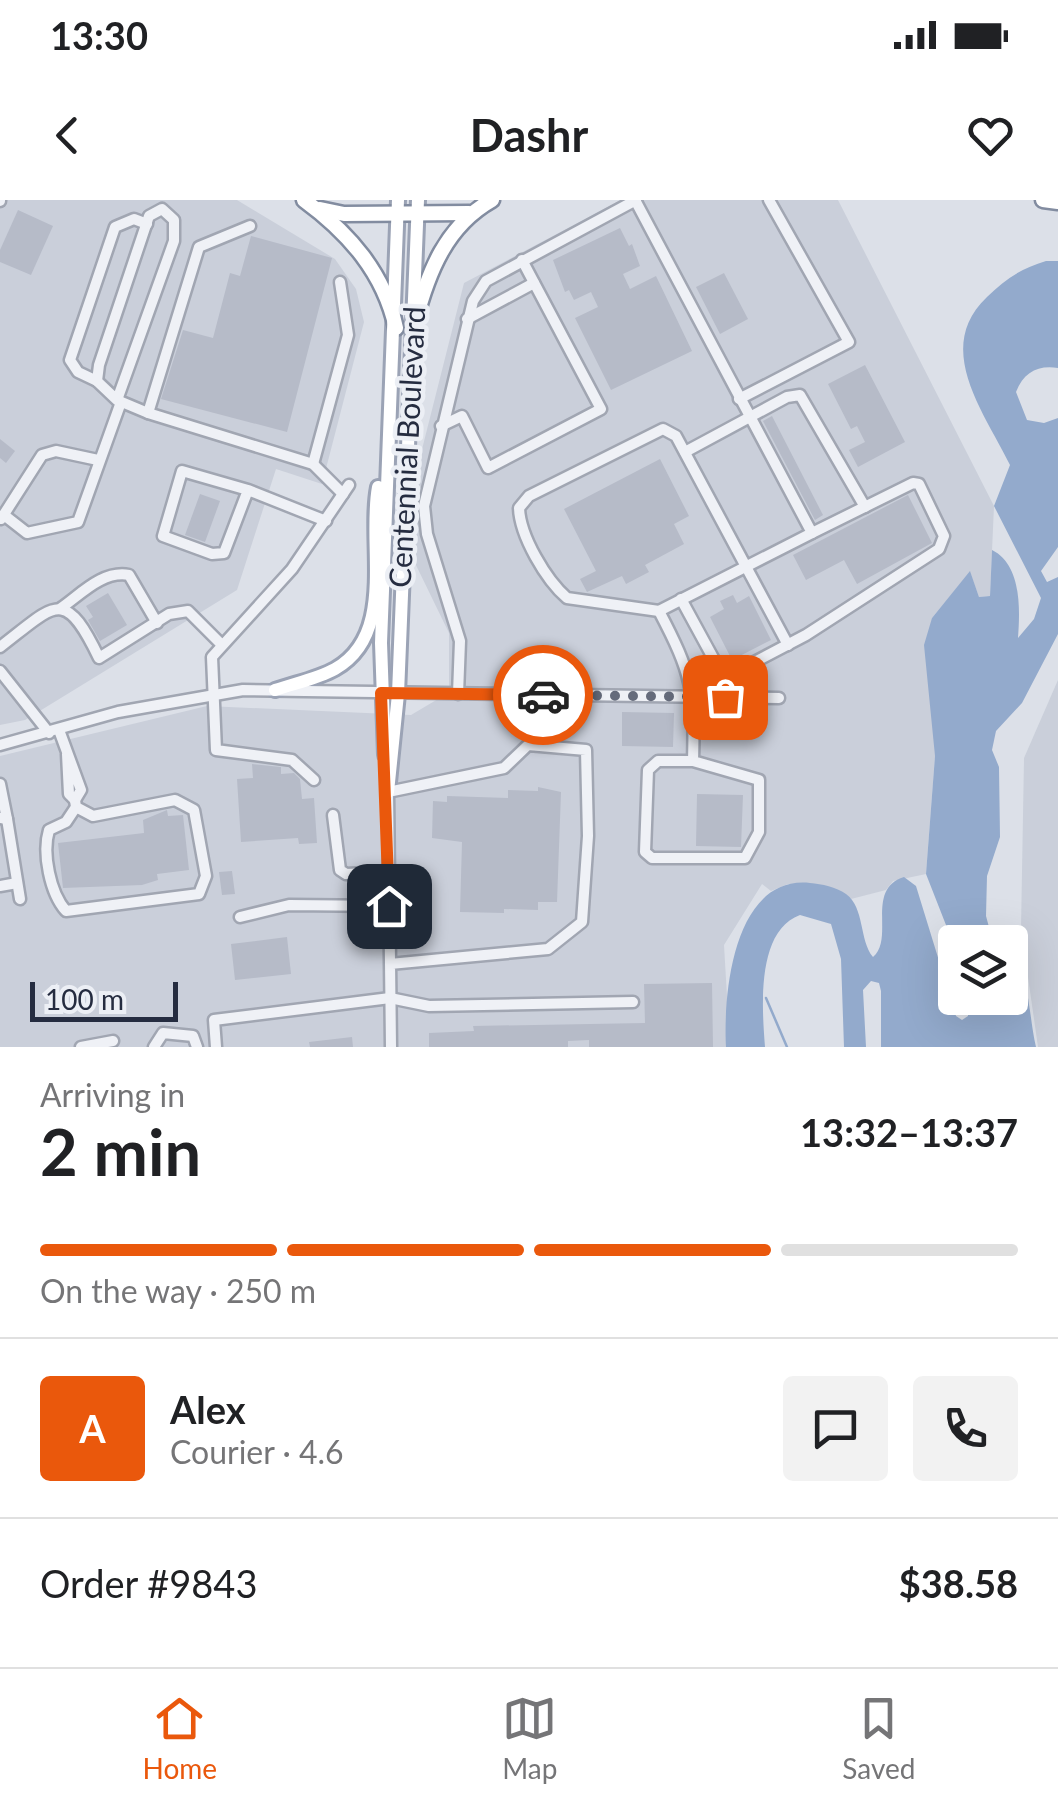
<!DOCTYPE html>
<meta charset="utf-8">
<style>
body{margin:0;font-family:Lato,sans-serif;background:#f2f2f2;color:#202124;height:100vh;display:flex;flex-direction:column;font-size:38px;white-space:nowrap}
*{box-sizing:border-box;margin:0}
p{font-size:32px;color:#757577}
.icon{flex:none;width:55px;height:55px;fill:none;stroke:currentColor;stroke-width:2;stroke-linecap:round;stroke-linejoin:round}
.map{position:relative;height:847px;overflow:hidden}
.details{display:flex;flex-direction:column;background:#fff;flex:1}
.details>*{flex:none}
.buttons{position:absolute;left:938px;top:725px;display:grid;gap:20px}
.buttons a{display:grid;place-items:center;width:90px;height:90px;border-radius:10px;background:#fff;box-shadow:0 10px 40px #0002;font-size:50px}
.scale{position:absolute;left:30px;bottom:25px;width:148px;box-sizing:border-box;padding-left:10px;border:5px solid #252c40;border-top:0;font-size:28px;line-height:35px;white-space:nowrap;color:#252c40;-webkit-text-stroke:8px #eceff5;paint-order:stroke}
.pin{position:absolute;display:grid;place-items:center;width:85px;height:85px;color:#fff;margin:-42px;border-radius:20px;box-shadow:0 5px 15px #0006}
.courier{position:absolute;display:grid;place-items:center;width:100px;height:100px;margin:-50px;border:8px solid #ea580c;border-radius:50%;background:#fff;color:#222;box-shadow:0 2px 12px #0007}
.summary em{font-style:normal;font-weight:700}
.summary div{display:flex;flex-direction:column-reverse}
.summary{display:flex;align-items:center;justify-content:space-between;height:170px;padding:0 40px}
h1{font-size:65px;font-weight:700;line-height:75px}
.bar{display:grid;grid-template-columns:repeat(4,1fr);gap:15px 10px;align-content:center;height:120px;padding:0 40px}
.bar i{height:12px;border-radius:8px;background:#e0e0e0}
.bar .current{background:#ea580c}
.bar p{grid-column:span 4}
.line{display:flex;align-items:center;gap:25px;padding:0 40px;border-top:2px solid #e0e0e0}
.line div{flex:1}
.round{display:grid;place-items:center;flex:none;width:105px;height:105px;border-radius:10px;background:#f2f2f2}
.status{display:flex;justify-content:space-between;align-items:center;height:70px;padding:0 50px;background:#fff;direction:ltr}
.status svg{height:28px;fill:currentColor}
header{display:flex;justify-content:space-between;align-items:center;height:130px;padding:0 40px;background:#fff;font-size:45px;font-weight:700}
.dock{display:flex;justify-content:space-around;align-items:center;height:140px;border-top:2px solid #e0e0e0;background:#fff;font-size:28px;color:#757577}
.dock a{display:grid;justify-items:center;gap:5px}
.dock .current{color:#ea580c}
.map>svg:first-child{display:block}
.built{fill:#cacfda}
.water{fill:#93aacc}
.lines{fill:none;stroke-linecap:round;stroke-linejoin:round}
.stream{stroke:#93aacc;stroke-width:2.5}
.building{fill:#b6bbc8}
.minor-casing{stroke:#a1a6b2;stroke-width:15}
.major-casing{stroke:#9ba3b5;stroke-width:18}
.highway-casing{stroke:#828ca0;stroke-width:19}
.minor{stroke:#eff1f6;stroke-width:10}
.major{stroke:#fff;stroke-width:12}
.highway{stroke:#fff;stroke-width:14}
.done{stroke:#656b7b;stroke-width:10;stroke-dasharray:0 18}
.route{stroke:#ea580c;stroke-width:12}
.labels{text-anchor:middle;stroke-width:9;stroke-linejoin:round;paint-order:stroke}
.street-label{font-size:30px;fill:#252c40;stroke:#eceff5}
</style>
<div class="status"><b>13:30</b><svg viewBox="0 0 49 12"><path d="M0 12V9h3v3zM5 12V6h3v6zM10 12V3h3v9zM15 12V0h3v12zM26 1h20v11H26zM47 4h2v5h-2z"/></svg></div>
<header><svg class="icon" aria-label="back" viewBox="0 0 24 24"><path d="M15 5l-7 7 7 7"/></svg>Dashr<svg class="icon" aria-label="heart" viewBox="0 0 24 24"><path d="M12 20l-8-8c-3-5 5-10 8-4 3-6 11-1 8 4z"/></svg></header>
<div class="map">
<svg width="1058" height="847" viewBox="0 0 1058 847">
<rect width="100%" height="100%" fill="#dce0e8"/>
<g class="built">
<polygon points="0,0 237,0 335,59 356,89 364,122 322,284 276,269 237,390 25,520 0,525"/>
<polygon points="621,0 838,0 994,306 990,396 979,397 970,372 932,418 935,556 926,674 893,681 886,690 851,699 816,684 788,684 771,691 762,684 724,745 730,847 0,847 0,556 207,506 411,515 438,499 449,499 449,433 414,361 415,277 464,83"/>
<polygon points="1058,480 1058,847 1038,847 1021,728 1024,558"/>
</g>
<g class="water">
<path d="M 1046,61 L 1058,61 L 1058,168 C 1038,165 1024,172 1016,192 L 1027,220 L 1044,223 L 1058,218 L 1058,347 L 1041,371 L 1047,382 L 1058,377 L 1058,434 L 1022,503 L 996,531 L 992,550 L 999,567 L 1000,637 L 987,676 L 986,716 L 993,742 L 955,742 L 955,748 L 926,674 L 935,556 L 924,445 L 932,418 L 970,371 L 979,397 L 990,396 L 992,350 C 1022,365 1020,410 1018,438 L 1034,419 L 1041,398 L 994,306 L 1010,265 C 984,212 933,148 987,97 C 1005,79 1022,68 1046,61 Z"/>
<path d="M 904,677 L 916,686 L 956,816 L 962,820 L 968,816 L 968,798 L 1010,798 L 1010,765 L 1020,769 C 1030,792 1030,822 1036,847 L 881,847 L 881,791 L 879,783 L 871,781 L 863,790 L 866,847 L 844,847 L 841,759 L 831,724 L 800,715 C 756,731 762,808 765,847 L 726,847 C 723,793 734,675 810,683 C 822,684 836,687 846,694 C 865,708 859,740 873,757 C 895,739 865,689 904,677 Z"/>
</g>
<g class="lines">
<polyline class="stream" points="766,798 787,847"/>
</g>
<g class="building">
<polygon points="18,10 53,26 31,75 0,62 0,50"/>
<polygon points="620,28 629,46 632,44 640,66 623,74 630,89 656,76 692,151 611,190 575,118 598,107 591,92 574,100 569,90 565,92 553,60"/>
<polygon points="251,36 332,58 287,232 161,199 183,130 213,138 230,73 240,76"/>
<polygon points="724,73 748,119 720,134 696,87"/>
<polygon points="865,165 905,242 858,267 849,250 865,242 857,226 851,229 828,184"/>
<polygon points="772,216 823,315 815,320 763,221"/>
<polygon points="0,239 15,251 6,263 0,258"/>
<polygon points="660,259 689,316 674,324 684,344 645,365 649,372 626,384 622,376 587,392 580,379 596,371 564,309"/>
<polygon points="200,294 220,301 205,342 185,335"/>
<polygon points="908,295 932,343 857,384 844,360 806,380 793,355"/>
<polygon points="108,393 127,425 100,441 88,420 93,417 86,406"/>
<polygon points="733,395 737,403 749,396 771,440 732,460 710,417 724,409 720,401"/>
<polygon points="622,512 674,513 673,547 622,546"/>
<polygon points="252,564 281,567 281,574 294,573 300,579 302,599 314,598 317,643 299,644 298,638 241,642 237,579 253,578"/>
<polygon points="538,587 561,592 557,702 538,702 538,710 504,709 504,713 460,712 462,642 432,638 433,601 447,602 447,596 508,598 508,590 538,591"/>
<polygon points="697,594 743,595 741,647 696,646"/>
<polygon points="167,610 168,616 183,615 189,670 157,674 158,680 142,685 63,688 58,643 144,633 143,620"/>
<polygon points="232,671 235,694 222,695 219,672"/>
<polygon points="287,737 291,774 235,780 231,744"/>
<polygon points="712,783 713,847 589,847 589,840 568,841 568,847 429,847 429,833 474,831 473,826 645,823 644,784"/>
<polygon points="352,837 353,847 310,847 309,842"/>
</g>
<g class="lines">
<defs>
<g id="minor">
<path d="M 635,0 L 812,333 L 659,411 C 692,474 695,490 693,561 L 658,561 L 648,570 L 645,652 L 652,658 L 745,658 L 759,632 L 759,580 L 693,561"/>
<polyline points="0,1 0,0"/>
<polyline points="250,26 199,47 148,213 313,264 343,294"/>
<polyline points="467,119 534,83"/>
<polyline points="97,181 78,172 70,160 115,27 134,19 147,24"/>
<polyline points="739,199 849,142 769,0"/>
<polyline points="117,200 97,181 99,165 149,16 162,9 174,20 174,41 117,200 148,213"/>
<polyline points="441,226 462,216 488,268 601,209 522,60"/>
<polyline points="685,252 787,197 800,195 865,307"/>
<polyline points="313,264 348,135 340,82"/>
<polyline points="248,290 182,271 163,336 212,354 224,353 248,290 326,321"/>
<polyline points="4,315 27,333 78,322 121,202"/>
<polyline points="1,319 42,255 56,251 98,260"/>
<polyline points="681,399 724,478 806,435 939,349 944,336 919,284 913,283 812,333"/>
<path d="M 61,408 C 81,394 103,370 129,375 L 157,423"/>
<path d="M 659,411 L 567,398 C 546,380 520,336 519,308 L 529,296 L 663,229 L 676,236 L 788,445"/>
<path d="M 0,447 C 55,405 64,385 99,458 L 169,414 L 188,411 L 221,444"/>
<polyline points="0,471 49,533"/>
<polyline points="458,494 460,441 427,334 424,306 473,101 486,81 636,0"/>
<polyline points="59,530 81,590 75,600 69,594 67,554"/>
<polyline points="0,545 118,512 243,490 779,498"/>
<polyline points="314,580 292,560 216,550 212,457 292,369 349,285"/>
<polyline points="0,584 7,619 1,618"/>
<path d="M 75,600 L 76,607 L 66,622 L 49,630 C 42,653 50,693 66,711 L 199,694 L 206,676 L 194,610 L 175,600 L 93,616 L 76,607"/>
<polyline points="333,615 340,670 346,674 389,672"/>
<polyline points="7,619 20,699"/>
<polyline points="0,686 17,683"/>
<polyline points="240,717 289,705 389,706"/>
<polyline points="390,764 548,749 582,722 588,636 586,550 528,545 504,568 388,592 391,847"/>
<polyline points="81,847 113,841"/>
<polyline points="154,847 163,833 193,836 197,847"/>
<polyline points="216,847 214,820 390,798 429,806 633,802"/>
</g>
<g id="major">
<path d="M 275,490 C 295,483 317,479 335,469 C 397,434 367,345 378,287"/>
<polyline points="385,555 381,443 398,0"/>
<polyline points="388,592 398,494 418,0"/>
</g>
<g id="highway">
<path d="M 304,0 C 349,33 384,73 396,128"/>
<polyline points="1043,0 1058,2"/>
<polyline points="320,9 344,14 469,13"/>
<path d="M 415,122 C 428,72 446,26 492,0"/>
</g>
</defs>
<use href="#minor" class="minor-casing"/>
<use href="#major" class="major-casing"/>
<use href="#highway" class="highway-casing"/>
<use href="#minor" class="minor"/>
<use href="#major" class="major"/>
<use href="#highway" class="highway"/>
</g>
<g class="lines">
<polyline class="done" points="543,495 725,497"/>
<polyline class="route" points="389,706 381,493 543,495"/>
</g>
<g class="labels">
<g class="street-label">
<text transform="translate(408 247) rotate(-87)" y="10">Centennial Boulevard</text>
</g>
</g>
</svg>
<div class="buttons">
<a><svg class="icon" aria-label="layers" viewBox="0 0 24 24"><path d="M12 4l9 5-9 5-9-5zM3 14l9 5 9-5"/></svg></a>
</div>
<div class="scale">100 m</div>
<div class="pin" style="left:725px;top:497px;background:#ea580c"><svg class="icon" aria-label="bag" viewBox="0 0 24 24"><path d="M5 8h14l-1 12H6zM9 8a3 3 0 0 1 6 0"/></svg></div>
<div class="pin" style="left:389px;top:706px;background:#1f2937"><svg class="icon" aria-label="home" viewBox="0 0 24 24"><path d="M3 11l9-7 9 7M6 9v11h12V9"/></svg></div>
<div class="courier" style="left:543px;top:495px"><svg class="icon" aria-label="car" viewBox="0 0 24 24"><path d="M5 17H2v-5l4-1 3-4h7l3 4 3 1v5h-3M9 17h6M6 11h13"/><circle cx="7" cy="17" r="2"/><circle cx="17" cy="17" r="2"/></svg></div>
</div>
<section class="details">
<div class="summary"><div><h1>2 min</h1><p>Arriving in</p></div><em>13:32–13:37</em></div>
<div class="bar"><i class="current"></i><i class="current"></i><i class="current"></i><i></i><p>On the way · 250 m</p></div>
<div class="line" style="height:180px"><b class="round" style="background:#ea580c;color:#fff">A</b><div><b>Alex</b><p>Courier · 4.6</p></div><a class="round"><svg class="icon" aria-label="chat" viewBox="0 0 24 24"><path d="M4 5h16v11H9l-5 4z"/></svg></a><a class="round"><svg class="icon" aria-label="phone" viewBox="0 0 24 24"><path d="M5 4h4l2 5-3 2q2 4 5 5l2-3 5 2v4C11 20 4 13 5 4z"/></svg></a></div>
<div class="line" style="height:130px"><div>Order #9843</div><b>$38.58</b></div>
</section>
<nav class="dock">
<a class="current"><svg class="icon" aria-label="home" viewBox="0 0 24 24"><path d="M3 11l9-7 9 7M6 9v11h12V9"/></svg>Home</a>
<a><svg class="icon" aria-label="map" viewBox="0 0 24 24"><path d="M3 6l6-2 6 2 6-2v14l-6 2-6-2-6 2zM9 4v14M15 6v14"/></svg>Map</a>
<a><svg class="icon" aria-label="saved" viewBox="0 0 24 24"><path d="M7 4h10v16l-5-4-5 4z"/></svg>Saved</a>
</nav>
